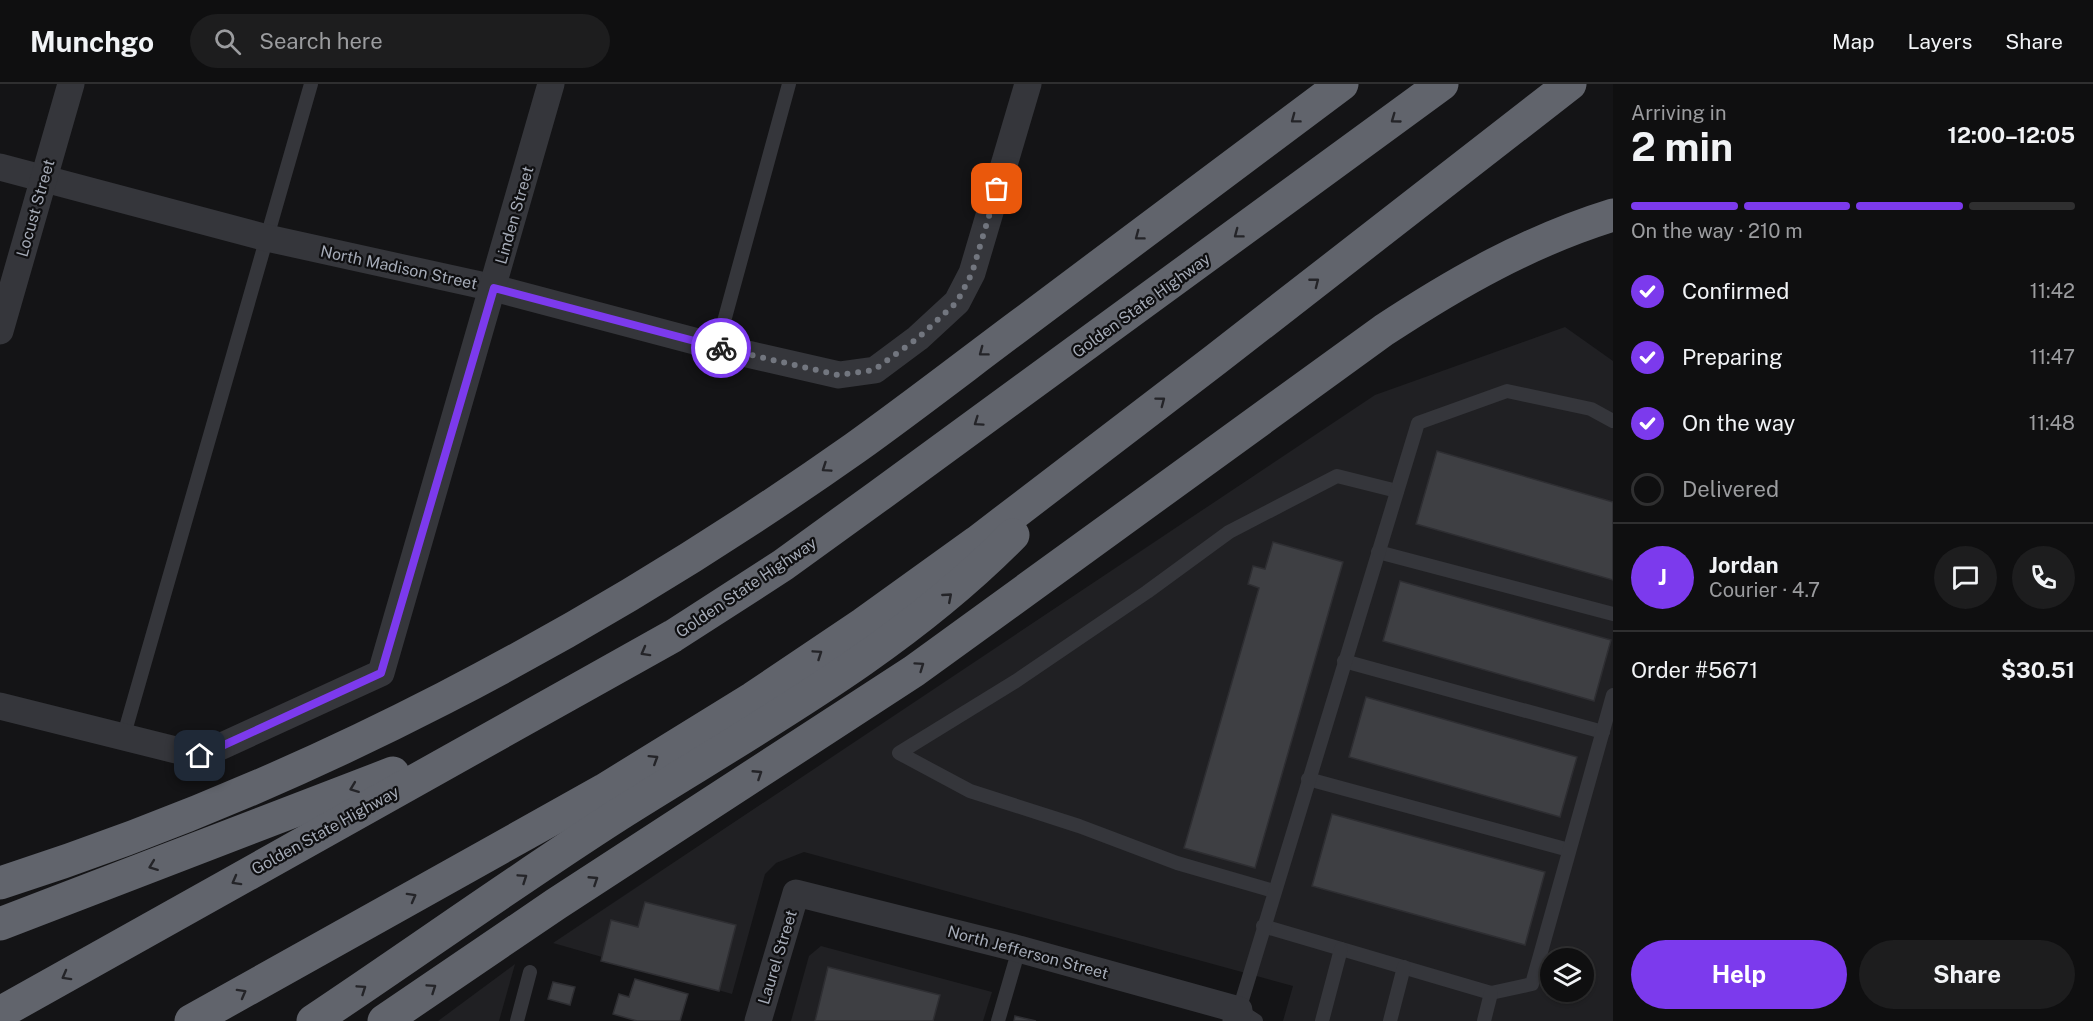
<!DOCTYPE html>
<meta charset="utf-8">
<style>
body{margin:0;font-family:"Public Sans",sans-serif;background:#1d1d1e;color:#f1f3f6;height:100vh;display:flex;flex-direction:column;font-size:22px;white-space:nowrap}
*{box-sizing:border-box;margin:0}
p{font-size:20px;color:#9b9c9f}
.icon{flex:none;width:33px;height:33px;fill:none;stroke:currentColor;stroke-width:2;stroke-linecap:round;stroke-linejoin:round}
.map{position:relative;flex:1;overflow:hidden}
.sheet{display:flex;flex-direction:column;background:#0f0f10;width:480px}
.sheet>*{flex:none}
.buttons{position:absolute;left:1540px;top:864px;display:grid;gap:12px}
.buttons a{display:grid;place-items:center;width:54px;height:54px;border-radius:50%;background:#0f0f10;box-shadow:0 2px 4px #0004,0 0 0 2px #2f2f30;font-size:30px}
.pin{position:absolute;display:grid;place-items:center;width:51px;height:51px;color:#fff;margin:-26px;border-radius:12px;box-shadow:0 3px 9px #0006}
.courier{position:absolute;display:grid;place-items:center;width:60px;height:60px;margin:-30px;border:4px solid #7c3aed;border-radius:50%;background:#fff;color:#222;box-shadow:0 2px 8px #0007}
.summary em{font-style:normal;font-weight:700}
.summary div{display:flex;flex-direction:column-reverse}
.summary{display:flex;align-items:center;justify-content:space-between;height:102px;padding:0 18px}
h1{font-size:39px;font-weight:700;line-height:45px}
.bar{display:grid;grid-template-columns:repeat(4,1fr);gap:9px 6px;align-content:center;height:72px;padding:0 18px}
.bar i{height:8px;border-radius:4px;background:#2f2f30}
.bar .on{background:#7c3aed}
.bar p{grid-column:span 4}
.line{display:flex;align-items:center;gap:15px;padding:0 18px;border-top:2px solid #2f2f30}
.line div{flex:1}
.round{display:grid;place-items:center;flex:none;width:63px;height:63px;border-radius:32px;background:#1d1d1e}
ol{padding:0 18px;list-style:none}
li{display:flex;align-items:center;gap:18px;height:66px}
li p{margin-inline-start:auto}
li .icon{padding:6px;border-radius:50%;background:#7c3aed;color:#fff;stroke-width:4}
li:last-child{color:#9b9c9f}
li i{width:33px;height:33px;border:3px solid #2f2f30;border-radius:50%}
.primary-button{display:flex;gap:12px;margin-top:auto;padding:12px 18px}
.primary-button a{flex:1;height:69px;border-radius:36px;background:#7c3aed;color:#fff;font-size:24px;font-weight:700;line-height:69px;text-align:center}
.primary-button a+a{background:#1d1d1e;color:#f1f3f6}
header{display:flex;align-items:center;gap:36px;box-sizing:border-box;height:84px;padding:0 30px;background:#0f0f10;border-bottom:2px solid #2f2f30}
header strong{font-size:28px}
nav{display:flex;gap:33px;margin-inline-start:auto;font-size:21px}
.search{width:420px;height:54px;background:#1d1d1e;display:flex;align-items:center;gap:15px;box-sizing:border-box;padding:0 21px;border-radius:33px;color:#9b9c9f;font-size:22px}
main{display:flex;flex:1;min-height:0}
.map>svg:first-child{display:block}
.built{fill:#202023;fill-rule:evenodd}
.building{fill:#3e3f43;stroke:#2e2e32;stroke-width:1.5}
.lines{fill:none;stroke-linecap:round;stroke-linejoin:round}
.service{stroke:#35363b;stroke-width:14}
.minor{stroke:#35363b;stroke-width:27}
.motorway{stroke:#61646c;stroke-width:33}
.oneway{stroke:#242428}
.done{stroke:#72767f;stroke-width:6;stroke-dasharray:0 10.8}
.route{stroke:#7c3aed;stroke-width:8}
.labels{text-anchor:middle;stroke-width:4.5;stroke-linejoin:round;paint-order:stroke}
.street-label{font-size:16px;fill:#a5abb7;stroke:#0f0f11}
</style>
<header>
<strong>Munchgo</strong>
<div class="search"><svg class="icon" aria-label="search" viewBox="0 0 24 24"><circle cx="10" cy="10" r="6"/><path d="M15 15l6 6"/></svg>Search here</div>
<nav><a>Map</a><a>Layers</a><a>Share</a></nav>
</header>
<main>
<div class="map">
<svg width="1613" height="937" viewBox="0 0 1613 937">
<rect width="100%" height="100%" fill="#141416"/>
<g class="built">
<path d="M 1565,243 L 1613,277 L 1613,937 L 1283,937 L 1293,902 L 804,768 L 776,779 L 765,790 L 732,910 L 553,859 L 1375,311 ZM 1551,874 L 1584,874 L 1584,908 L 1551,908 Z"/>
<polygon points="821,862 992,908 983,937 791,937 809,872"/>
<polygon points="515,880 499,937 438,937"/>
</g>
<g class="building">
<polygon points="1437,367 1613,418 1613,496 1416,440"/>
<polygon points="1273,458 1343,478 1255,784 1184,764 1259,504 1248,500 1253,482 1265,485"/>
<polygon points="1400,497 1611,556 1594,617 1383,557"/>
<polygon points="1366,613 1577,673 1560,733 1349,673"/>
<polygon points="1332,730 1545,788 1525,861 1312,802"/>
<polygon points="645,818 736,841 719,907 601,877 611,836 638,843"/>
<polygon points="828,883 940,911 933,937 815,937"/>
<polygon points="635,895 688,910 680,937 637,937 613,930 619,910 629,913"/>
<polygon points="553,898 575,903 570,921 548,915"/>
<polygon points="1015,932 1036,937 1014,937"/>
</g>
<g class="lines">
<g class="service">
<polyline points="717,263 789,0"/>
<polyline points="1378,468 1613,530"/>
<polyline points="1344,577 1603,648"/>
<polyline points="123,654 311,0"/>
<polyline points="1308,695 1569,766"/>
<polyline points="1274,807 1177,779 1079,742 970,707 899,669 1016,597 1147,508 1229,448 1337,392 1397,407"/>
<polyline points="1263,842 1491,909 1532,900 1613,611"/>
<polyline points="517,937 530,888"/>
<polyline points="998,937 1019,865"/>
<polyline points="1256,937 1239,926 1418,339 1507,307 1591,325 1613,337"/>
<polyline points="1322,937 1341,865"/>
<polyline points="1390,937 1404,883"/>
<polyline points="1484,937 1491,909"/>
</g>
<g class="minor">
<polyline points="0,83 267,154 494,204 717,263 839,291 875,286 918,254 957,218 972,189 1028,0"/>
<polyline points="0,247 71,0"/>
<polyline points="0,622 200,672 381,589 551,0"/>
<polyline points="758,937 796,809 1019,865 1239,926 1236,937"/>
</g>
<g class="motorway">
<path d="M 0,799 C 305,702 594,548 855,364 C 911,324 965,282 1020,241 C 1127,161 1235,80 1342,0"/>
<polyline points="0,840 393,689"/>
<polyline points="0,929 673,552 783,481 877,413 1442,0"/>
<polyline points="191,937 604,706 753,614 863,540 977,458 1215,276 1570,0"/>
<path d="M 313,937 C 415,869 515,797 618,731 C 754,645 899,567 1013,451"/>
<path d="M 384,937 L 556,820 L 914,587 L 1384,246 C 1457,198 1529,157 1613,131"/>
</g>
</g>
<defs><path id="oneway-chevron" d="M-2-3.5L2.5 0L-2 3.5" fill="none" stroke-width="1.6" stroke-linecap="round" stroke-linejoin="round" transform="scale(1.5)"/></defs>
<g class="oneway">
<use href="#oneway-chevron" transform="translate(1295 35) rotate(143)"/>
<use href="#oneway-chevron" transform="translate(1395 35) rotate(144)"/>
<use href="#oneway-chevron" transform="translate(1238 150) rotate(143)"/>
<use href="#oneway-chevron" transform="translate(1139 152) rotate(143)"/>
<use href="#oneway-chevron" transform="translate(1315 198) rotate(-38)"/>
<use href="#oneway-chevron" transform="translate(983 268) rotate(143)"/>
<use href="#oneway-chevron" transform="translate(1161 317) rotate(-37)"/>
<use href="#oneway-chevron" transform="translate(978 338) rotate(145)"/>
<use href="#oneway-chevron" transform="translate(826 384) rotate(146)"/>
<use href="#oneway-chevron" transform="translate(948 513) rotate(-41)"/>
<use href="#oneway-chevron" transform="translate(645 568) rotate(151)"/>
<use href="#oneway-chevron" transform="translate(818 570) rotate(-34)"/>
<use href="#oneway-chevron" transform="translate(920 582) rotate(-35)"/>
<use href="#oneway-chevron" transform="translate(654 675) rotate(-32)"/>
<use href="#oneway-chevron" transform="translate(758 690) rotate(-33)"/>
<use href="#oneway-chevron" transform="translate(354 704) rotate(159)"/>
<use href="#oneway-chevron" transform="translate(153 782) rotate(159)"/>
<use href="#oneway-chevron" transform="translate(523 794) rotate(-34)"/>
<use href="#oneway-chevron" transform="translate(594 796) rotate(-33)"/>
<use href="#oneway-chevron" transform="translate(236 797) rotate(151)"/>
<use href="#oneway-chevron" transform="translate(412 813) rotate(-29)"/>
<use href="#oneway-chevron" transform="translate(66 892) rotate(151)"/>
<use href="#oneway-chevron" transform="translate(432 904) rotate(-34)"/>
<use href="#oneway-chevron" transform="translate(362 905) rotate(-34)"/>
<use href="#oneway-chevron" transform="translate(242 909) rotate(-29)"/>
</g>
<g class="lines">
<polyline class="done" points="721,264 838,291 874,286 918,254 957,218 972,189 997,105"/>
<polyline class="route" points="200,672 381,589 494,204 721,264"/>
</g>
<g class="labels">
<g class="street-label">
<text transform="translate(35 124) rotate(-74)" y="6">Locust Street</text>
<text transform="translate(514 131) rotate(-74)" y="6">Linden Street</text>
<text transform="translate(399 183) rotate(12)" y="6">North Madison Street</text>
<text transform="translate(1141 221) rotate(-36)" y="6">Golden State Highway</text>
<text transform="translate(746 503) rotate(-34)" y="6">Golden State Highway</text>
<text transform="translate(325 746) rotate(-29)" y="6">Golden State Highway</text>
<text transform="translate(1028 868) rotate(15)" y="6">North Jefferson Street</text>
<text transform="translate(777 873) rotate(-73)" y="6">Laurel Street</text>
</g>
</g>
</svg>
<div class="buttons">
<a><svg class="icon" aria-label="layers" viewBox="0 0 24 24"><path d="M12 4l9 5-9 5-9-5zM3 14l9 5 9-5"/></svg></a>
</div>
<div class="pin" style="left:997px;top:105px;background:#ea580c"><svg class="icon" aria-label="bag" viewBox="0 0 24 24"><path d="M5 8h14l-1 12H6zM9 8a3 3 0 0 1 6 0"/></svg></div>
<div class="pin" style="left:200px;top:672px;background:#1f2937"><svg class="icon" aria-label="home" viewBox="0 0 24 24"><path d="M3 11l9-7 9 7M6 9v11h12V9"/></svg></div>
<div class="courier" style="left:721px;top:264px"><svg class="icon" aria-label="bike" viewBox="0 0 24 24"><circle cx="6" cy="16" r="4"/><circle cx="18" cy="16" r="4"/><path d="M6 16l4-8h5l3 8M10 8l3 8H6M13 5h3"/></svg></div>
</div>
<section class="sheet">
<div class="summary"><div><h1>2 min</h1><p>Arriving in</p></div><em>12:00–12:05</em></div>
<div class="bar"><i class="on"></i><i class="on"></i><i class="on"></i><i></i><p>On the way · 210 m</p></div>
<ol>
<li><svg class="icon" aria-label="check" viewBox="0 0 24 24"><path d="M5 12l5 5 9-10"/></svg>Confirmed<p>11:42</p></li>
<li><svg class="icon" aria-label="check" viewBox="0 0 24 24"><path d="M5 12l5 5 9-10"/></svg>Preparing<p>11:47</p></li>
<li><svg class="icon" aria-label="check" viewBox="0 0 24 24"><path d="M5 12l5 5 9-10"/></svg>On the way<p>11:48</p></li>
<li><i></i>Delivered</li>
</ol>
<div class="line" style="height:108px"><b class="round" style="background:#7c3aed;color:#fff">J</b><div><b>Jordan</b><p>Courier · 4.7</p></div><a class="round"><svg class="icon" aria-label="chat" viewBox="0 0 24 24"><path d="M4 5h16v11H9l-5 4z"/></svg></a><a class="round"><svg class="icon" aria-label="phone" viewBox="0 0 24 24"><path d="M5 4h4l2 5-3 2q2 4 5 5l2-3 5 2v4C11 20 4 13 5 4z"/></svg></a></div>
<div class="line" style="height:78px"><div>Order #5671</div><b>$30.51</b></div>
<div class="primary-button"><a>Help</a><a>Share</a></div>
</section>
</main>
